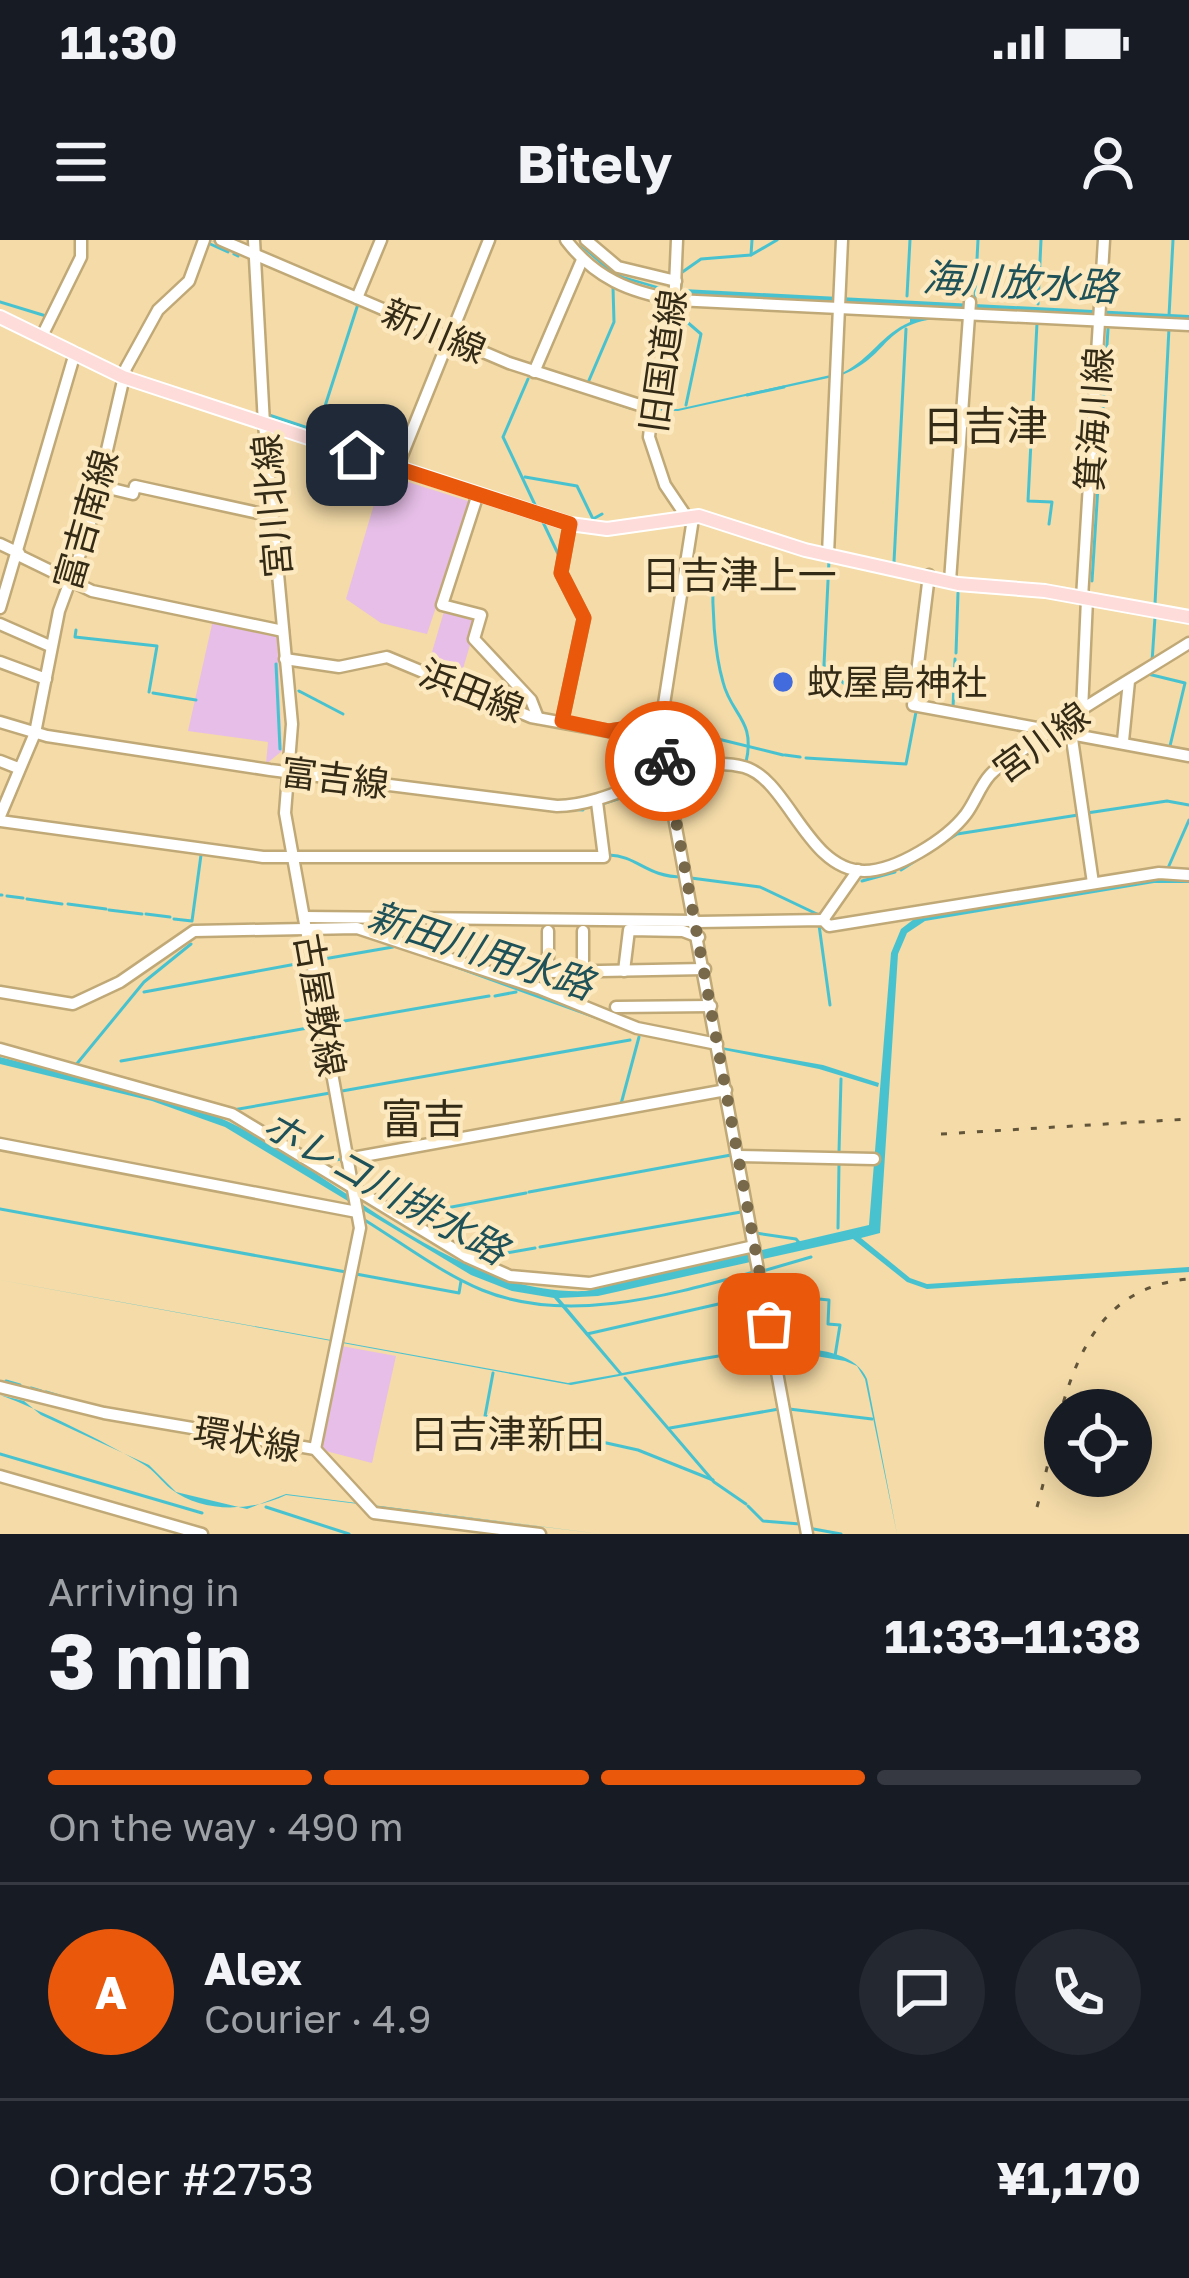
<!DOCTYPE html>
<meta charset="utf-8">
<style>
body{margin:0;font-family:"Golos Text","Noto Sans JP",sans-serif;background:#242831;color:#f1f3f6;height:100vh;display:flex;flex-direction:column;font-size:45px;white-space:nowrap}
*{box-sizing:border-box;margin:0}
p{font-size:39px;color:#9ea1a6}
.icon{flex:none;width:66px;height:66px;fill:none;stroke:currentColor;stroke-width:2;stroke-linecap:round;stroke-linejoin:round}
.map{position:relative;height:1294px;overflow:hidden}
.side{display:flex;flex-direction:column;background:#171b24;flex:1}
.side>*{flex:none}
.tools{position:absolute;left:1044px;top:1149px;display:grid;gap:24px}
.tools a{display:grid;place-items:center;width:108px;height:108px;border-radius:50%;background:#171b24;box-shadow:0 6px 30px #0003;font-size:60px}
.pin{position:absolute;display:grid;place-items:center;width:102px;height:102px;color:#fff;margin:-51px;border-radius:24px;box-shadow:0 6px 18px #0006}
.courier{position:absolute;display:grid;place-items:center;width:120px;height:120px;margin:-60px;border:9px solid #ea580c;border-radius:50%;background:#fff;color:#222;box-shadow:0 3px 15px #0007}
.head em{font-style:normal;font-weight:700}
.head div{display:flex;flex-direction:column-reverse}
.head{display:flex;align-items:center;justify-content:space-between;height:204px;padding:0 48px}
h1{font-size:78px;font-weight:700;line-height:90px}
.bar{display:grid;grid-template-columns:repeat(4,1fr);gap:18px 12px;align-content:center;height:144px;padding:0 48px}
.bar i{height:15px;border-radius:9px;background:#363941}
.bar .selected{background:#ea580c}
.bar p{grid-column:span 4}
.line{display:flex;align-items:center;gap:30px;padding:0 48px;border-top:3px solid #363941}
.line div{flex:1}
.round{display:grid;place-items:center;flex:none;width:126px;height:126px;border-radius:63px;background:#242831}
.status{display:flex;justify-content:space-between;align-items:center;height:84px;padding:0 60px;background:#171b24;direction:ltr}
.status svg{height:33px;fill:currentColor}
header{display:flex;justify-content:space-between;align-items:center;height:156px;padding:0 48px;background:#171b24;font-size:54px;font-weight:700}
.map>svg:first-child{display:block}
.green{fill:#e6bee7}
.water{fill:#49c2d0}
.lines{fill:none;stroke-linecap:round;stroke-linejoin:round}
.stream{stroke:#49c2d0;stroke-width:3}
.minor-casing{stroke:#c0a977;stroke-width:15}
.major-casing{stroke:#fff;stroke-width:16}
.minor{stroke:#fff;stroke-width:10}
.major{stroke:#fddcd9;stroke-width:12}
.rail{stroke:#62553a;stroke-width:3;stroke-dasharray:6 12;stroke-linecap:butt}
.done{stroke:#77694a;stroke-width:12;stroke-dasharray:0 21.6}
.route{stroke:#ea580c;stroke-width:15}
.poi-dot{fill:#426cde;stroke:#fde9c0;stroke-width:4.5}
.labels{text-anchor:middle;stroke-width:9;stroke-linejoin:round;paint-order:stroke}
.street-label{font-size:36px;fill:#342b17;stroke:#fde9c0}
.poi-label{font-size:36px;fill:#342b17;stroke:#fde9c0;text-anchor:start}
.water-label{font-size:39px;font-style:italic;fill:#1e5258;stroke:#fde9c0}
.neighbourhood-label{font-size:39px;fill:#342b17;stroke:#fde9c0}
.quarter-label{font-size:42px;fill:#342b17;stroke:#fde9c0}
</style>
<div class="status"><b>11:30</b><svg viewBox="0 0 49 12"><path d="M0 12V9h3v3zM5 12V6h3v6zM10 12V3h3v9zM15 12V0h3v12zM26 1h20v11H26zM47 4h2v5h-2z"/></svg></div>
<header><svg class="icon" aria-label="menu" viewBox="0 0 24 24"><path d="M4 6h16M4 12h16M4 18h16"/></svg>Bitely<svg class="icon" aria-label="person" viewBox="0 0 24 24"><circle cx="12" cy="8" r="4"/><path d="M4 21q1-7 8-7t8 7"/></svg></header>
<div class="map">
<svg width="1189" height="1294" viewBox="0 0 1189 1294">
<rect width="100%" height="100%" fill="#f4dba8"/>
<g class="green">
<polygon points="383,234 471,262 427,394 381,383 346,359"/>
<polygon points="445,368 478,378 459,442 427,429"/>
<polygon points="213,380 277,395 282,511 266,524 268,502 188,491"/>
<polygon points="341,1106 396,1116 372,1223 322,1210"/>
</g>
<g class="water">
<path d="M 209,0 L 248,14 L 506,125 L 644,169 L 678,169 L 844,132 C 870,119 882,94 910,82 L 910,75 L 957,77 C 878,79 895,114 842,135 L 678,171 L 631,170 L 504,127 Z"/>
<polygon points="573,0 623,36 664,48 1189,75 1189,81 672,53 614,36"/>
<path d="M 1156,637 L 1189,637 L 1189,643 L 1154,643 L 925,681 L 907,693 L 898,714 L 880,993 L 861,998 L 910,1038 L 927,1044 L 1189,1027 L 1189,1032 L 927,1049 L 907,1042 L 853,999 L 598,1056 L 559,1058 L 622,1133 C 673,1124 841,1079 867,1139 L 897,1294 L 865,1139 L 857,1126 L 845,1121 L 769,1108 L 571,1145 L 0,1040 L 568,1143 L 619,1134 L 554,1058 L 512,1051 L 471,1035 L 225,887 L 152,861 L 0,824 L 0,817 L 68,834 L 75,825 L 71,835 C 127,849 187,860 239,887 C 347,943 459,1056 586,1051 L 869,985 L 891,713 L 901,689 L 918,676 Z"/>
<polygon points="303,688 377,694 659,796 823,825 879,843 878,847 819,829 629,791 361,694 196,696 118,749 73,769 0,757 72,766 191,694"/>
<path d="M 0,1155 L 24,1161 L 41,1175 L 149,1225 L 176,1252 L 247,1269 L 286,1254 L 601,1294 L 286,1255 C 253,1271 203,1274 171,1249 C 161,1241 154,1230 143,1224 C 103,1201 41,1170 0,1155 Z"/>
</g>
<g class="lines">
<g class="stream">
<polyline points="208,3 228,12"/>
<polyline points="234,14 238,16"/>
<polyline points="751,15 752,0"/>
<polyline points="681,46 681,33 701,19 751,15 777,0"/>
<polyline points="907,56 910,0"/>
<polyline points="975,58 978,0"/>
<polyline points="0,62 46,76"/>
<polyline points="1038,64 1041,0"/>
<polyline points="679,75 701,94 686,165"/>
<polyline points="1169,76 1173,0"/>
<polyline points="1037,83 1028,261 1052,262 1049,284"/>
<polyline points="528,139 503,197 537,269"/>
<polyline points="587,145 614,82 613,47"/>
<polyline points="747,155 784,147"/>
<polyline points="268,168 269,175 317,191"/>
<polyline points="316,194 358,64"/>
<polyline points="525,237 577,246 593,279 602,274"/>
<polyline points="541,278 560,318"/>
<polyline points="829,320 824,425 852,451 909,459"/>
<polyline points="894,322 906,89"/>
<path d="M 713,335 C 712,367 714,411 723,442 C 731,475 756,480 746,522"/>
<polyline points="1092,341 1108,89"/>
<polyline points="1155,364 1169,88"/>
<polyline points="76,390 75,397 157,406 149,452"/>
<polyline points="956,413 958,353"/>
<polyline points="1179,415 1189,409"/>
<polyline points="1152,422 1155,377"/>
<polyline points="276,424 280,509"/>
<polyline points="1148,434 1185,443 1170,506"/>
<polyline points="299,451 343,474"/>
<polyline points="153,453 196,460"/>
<polyline points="953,468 955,419"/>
<polyline points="710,497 783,515"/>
<polyline points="785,515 800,517"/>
<polyline points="806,518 906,524 916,472"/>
<polyline points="999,533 1015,521"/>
<polyline points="774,557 786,573"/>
<polyline points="602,564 661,545"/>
<polyline points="508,565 583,570"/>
<polyline points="1087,573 1167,561 1189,565"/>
<path d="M 609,615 C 638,616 646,637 683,637"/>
<polyline points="1168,628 1189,580"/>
<polyline points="901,630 957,594 1078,575"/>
<polyline points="691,638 760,647 819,675"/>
<polyline points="862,641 895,632"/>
<polyline points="0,655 2,655"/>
<polyline points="7,656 23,658"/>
<polyline points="27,659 62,664"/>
<polyline points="68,664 106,669"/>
<polyline points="109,670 142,674"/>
<polyline points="146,674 170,677"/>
<polyline points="174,679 192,681 201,615"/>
<polyline points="819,685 830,765"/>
<polyline points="318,720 393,707"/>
<polyline points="144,752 307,722"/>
<polyline points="495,756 516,752"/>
<polyline points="327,784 489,756"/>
<polyline points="121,821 319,786"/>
<polyline points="75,826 144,742 191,704"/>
<polyline points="342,851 630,800"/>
<polyline points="621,864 639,797"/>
<polyline points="233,870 330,853"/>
<polyline points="250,879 322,922 342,919"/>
<polyline points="839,912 841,839"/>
<polyline points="185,934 340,965"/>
<polyline points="529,952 731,915"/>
<polyline points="0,969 346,1032"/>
<polyline points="409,975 526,953"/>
<path d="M 363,979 C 402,1003 441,1033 482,1050 C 567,1085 670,1055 754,1032"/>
<polyline points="838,988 839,923"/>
<polyline points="756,993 796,999 802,1006"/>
<polyline points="540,1007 741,972"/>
<polyline points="478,1018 535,1008"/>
<polyline points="763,1031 811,1017"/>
<polyline points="356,1034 459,1053 461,1041"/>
<polyline points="768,1054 829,1060 828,1084 840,1085 835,1116"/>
<polyline points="587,1094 758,1055"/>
<polyline points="493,1133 485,1176 638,1210 713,1240"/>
<polyline points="625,1138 714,1242 746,1264"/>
<polyline points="6,1141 20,1145"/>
<polyline points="31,1148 41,1151"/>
<polyline points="46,1152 69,1159"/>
<polyline points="789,1169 872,1179"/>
<polyline points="670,1188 779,1169"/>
<polyline points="0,1214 202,1273"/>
<polyline points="748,1266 763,1281 800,1284"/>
<polyline points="266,1267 349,1294"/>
<polyline points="808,1288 841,1294"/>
</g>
<defs>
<g id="minor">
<polyline points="221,0 509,123 652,169"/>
<polyline points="254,0 264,184 292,484 285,573 360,988 315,1209"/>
<path d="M 566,0 C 595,38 629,52 676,60 L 1189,85"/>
<polyline points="586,0 618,27 676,41"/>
<polyline points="677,0 672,116 652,169 649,197 665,245 692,285 659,496 807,1294"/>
<polyline points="357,58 381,0"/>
<polyline points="42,96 81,17 81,0"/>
<polyline points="534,132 582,20"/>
<polyline points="397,228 489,0"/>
<polyline points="100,246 133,254 135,246 272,276"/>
<polyline points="478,254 442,365 481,375 474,399 531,460 538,478"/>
<polyline points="0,304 19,313"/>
<polyline points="828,314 842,0"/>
<polyline points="18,315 92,351 283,391"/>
<polyline points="929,335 913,465 1189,516"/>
<polyline points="950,341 970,62"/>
<polyline points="1082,358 1104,0"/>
<polyline points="0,368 75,113"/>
<polyline points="0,384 50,406"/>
<polyline points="285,419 339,427 387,417 531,477 609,491 660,483"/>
<polyline points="0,422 46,439"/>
<polyline points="1082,471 1087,359"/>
<polyline points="562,481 584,378 561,333 570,284"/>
<path d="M 0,482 L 47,496 L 270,530 L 557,566 C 619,565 683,511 744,527 C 788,539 807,630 864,631 C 896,631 947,599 966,574 C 975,562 980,546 990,535 C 1000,524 1015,516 1027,507 C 1078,469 1135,437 1189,403"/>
<polyline points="1071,492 1093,643"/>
<polyline points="1123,501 1129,441"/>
<polyline points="0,521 18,528"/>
<polyline points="0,576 35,493 59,371 88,292 126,128 158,70 189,41 204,0"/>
<polyline points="0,581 263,617 604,617 597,562"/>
<polyline points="304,677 696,681"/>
<polyline points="823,680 858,630"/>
<polyline points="697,682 823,680 829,686 1159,633 1189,635"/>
<polyline points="548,691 548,732 705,729"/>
<polyline points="583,731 583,691"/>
<polyline points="624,731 629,690 683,691 699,697"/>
<polyline points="0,752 73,764 120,742 194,691 357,688 541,749 637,788 717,804"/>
<polyline points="616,767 711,766"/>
<polyline points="0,809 232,874 467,1017 510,1036 590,1043 754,1006"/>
<polyline points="0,904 357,972"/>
<polyline points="738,916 874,919"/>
<polyline points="347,919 726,850"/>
<polyline points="0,1147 104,1173 315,1209 374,1273 540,1294"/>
<polyline points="0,1236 202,1294"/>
</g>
<polyline id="major" points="0,77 123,137 570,284 607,289 699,276 805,310 958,344 1045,351 1189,377"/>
</defs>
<use href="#minor" class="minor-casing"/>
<use href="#major" class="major-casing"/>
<use href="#minor" class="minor"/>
<use href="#major" class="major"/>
<g class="rail">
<polyline points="941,894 1189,879"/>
<path d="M 1037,1267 C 1063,1176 1069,1049 1189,1039"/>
</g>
</g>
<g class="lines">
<polyline class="done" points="665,521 769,1084"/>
<polyline class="route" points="357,215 570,284 561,333 584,378 562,481 609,491 660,483 665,521"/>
</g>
<circle class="poi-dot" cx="783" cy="442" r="12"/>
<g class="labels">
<g class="street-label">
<text transform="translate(434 91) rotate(23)" y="13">新川線</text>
<text transform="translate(663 121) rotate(-82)" y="13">旧国道線</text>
<text transform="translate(1094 179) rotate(-86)" y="13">箕海川線</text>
<text transform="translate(272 266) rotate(-95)" y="13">宮川北線</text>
<text transform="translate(86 280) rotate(-74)" y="13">富吉南線</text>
<text transform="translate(472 451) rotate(22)" y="13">浜田線</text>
<text transform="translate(1041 502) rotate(-36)" y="13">宮川線</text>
<text transform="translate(335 538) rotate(7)" y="13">富吉線</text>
<text transform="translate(320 765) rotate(80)" y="13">古屋敷線</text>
<text transform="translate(247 1199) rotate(10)" y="13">環状線</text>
</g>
<g class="poi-label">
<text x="807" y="455">蚊屋島神社</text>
</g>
<g class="water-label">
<text transform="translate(1020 42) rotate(3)" y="14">海川放水路</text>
<text transform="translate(481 710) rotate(18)" y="14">新田川用水路</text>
<text transform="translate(385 947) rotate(29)" y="14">ホレコ川排水路</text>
</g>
<g class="neighbourhood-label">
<text x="739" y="349">日吉津上一</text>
<text x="507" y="1208">日吉津新田</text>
</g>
<g class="quarter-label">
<text x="985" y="201">日吉津</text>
<text x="423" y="894">富吉</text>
</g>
</g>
</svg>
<div class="tools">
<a><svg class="icon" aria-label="locate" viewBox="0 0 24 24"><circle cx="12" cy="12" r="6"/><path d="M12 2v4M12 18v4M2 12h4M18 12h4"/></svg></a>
</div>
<div class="pin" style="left:769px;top:1084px;background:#ea580c"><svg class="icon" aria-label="bag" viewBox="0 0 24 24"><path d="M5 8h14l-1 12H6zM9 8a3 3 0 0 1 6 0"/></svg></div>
<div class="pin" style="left:357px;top:215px;background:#1f2937"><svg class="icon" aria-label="home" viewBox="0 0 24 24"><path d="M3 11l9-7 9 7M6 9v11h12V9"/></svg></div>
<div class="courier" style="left:665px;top:521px"><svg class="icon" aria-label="bike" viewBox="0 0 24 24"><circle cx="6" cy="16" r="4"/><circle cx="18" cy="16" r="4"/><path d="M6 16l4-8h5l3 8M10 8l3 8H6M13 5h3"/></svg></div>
</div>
<section class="side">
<div class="head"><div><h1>3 min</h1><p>Arriving in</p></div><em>11:33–11:38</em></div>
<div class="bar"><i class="selected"></i><i class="selected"></i><i class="selected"></i><i></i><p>On the way · 490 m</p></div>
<div class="line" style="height:216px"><b class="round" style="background:#ea580c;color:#fff">A</b><div><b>Alex</b><p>Courier · 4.9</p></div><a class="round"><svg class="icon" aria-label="chat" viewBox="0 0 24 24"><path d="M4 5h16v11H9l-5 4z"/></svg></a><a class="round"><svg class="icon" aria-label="phone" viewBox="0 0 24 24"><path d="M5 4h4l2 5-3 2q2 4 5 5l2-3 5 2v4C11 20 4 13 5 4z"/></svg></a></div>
<div class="line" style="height:156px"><div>Order #2753</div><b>¥1,170</b></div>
</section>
